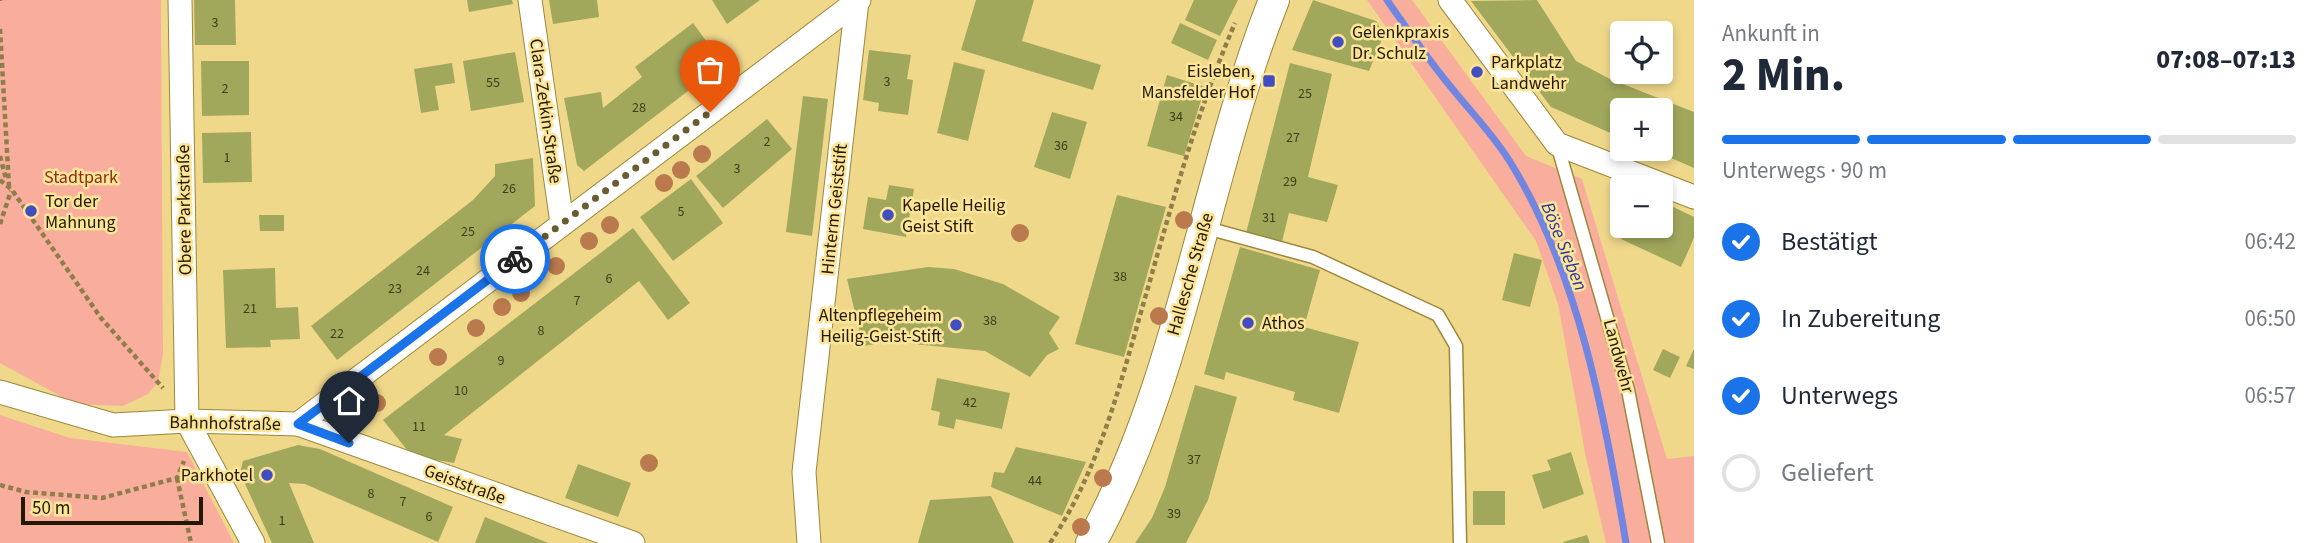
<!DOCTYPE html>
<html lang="de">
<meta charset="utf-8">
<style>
body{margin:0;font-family:"Source Sans 3",sans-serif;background:#f6f6f7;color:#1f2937;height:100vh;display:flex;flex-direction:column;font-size:26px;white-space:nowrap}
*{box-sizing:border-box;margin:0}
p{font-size:23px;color:#747a83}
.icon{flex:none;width:38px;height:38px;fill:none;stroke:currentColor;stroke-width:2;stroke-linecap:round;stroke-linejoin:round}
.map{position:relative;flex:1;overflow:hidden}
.side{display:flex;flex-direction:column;background:#fff;width:630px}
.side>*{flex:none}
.controls{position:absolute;left:1610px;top:21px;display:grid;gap:14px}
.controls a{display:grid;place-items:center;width:63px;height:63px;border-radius:7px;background:#fff;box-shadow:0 4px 10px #0003;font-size:35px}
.scale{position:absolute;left:21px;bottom:18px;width:182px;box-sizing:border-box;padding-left:7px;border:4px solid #221900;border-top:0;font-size:19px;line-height:24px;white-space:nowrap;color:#221900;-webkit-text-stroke:5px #fde598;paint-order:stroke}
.pin{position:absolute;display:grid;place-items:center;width:60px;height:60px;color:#fff;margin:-72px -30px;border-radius:50% 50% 50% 0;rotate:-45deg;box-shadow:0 0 7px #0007}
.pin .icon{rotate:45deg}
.courier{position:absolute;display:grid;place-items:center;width:70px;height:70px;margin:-35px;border:5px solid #1a73e8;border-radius:50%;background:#fff;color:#222;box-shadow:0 2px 9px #0007}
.headline em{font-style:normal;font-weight:800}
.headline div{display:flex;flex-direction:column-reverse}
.headline{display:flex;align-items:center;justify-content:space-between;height:119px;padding:0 28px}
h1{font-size:46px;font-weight:800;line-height:52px}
.bar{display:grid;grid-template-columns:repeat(4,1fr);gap:10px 7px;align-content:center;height:84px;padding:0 28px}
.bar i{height:9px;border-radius:5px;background:#e0e1e3}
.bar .active{background:#1a73e8}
.bar p{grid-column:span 4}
ol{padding:0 28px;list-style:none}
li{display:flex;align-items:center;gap:21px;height:77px}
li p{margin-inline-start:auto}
li .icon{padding:7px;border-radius:50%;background:#1a73e8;color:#fff;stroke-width:4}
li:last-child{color:#747a83}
li i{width:38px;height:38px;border:4px solid #e0e1e3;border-radius:50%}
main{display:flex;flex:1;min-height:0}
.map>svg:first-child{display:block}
.green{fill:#f9ae9d}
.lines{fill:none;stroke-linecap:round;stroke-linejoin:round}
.stream{stroke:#7285e0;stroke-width:7}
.building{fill:#a1a85c}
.service-casing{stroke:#9d8739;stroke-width:15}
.minor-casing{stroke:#9d8739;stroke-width:25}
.tertiary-casing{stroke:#9d8739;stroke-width:32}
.path{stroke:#8f7e4a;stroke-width:4.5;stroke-dasharray:5 3.5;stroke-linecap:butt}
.service{stroke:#fff;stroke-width:12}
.minor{stroke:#fff;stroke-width:23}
.tertiary{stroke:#fff;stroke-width:30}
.tree{fill:#ba7a4d}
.done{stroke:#6a5c31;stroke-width:7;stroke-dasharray:0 12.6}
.route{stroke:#1a73e8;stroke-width:9}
.poi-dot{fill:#414ec2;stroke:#fde598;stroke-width:2.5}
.labels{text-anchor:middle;stroke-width:5;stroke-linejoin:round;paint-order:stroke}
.number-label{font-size:14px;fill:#423d17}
.poi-label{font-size:18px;fill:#221900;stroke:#fde598;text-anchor:start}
.street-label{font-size:18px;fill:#221900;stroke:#fde598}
.park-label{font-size:18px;fill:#8d2d1a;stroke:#fde598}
.water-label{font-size:19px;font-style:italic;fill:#2e359e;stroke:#fde598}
</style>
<main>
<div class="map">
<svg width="1694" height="543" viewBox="0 0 1694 543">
<rect width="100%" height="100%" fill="#f0d88b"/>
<g class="green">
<polygon points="0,0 161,0 163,354 158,382 148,394 123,406 75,404 0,363"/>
<polygon points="1367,0 1412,0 1526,156 1582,179 1667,459 1694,456 1694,543 1606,543 1586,458 1558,304 1536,241"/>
<polygon points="0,415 70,438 187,452 234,543 0,543"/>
</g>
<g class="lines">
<path class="stream" d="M 1387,0 C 1407,29 1427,58 1450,86 C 1470,111 1495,136 1512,165 C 1579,275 1605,417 1626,543"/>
</g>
<g class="building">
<polygon points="194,0 235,0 236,45 195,45"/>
<polygon points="467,0 512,0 513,4 469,12"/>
<polygon points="549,0 597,0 599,17 553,24"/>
<polygon points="712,0 760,0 727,24"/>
<polygon points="976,0 1034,0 1022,41 1101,65 1093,90 961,50"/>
<polygon points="1194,0 1238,0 1220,36 1185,20"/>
<polygon points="1313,0 1376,21 1384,34 1369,71 1292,50"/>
<polygon points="1537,0 1576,61 1610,79 1694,112 1694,168 1650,149 1661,149 1661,110 1622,110 1622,138 1551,107 1471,1"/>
<polygon points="693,23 723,64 584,171 577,165 564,98 601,92 603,108 642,77 635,67"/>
<polygon points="1180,23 1217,40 1208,60 1171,43"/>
<polygon points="869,50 911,55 907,79 913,80 908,115 878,111 879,103 863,100"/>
<polygon points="515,52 524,102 471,111 463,61"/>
<polygon points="201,61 249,61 249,115 202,116"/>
<polygon points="954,62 985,70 968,141 937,133"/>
<polygon points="452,63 455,83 435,86 439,110 421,113 414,69"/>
<polygon points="1290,63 1332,74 1308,177 1338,185 1327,222 1289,213 1282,242 1246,233"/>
<polygon points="1167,75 1205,87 1184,156 1147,146"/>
<polygon points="803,96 828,99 812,236 786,232"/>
<polygon points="1052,112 1087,122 1070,179 1034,167"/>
<polygon points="767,119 792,149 723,208 696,176"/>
<polygon points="251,132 252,182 203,183 202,133"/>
<polygon points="533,158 535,206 337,360 311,326 473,200 495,176 495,164"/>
<polygon points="691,179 723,223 673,261 640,217"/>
<polygon points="889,185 914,189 906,237 863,229 868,197 886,200"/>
<polygon points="1117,195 1166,207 1124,357 1075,344"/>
<polygon points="1661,201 1694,217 1694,238 1681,267 1621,239 1627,226 1661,226"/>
<polygon points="259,215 284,215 284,231 260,231"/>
<polygon points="633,228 690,303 668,320 639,281 444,435 462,439 454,463 412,456 383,420"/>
<polygon points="1240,247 1320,270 1304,327 1359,342 1339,413 1293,400 1295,392 1226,372 1224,380 1204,374"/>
<polygon points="1514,253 1542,260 1530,307 1502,300"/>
<polygon points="928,267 954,269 1003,284 1060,317 1049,333 1059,349 1047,355 1030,377 985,351 913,344 912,338 863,346 847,279"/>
<polygon points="275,268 276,308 298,307 300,339 270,340 271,347 226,348 223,270"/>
<polygon points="1663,349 1680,357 1670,378 1653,370"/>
<polygon points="1694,349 1694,369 1686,366"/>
<polygon points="937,378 1010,393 1002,429 956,419 954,429 938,425 940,412 931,410"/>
<polygon points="1195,385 1237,397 1208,500 1186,543 1135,543 1152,518 1165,487"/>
<polygon points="298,445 320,449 453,507 438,542 305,484 289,483 314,543 272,543 240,473 243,461"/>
<polygon points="1016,447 1086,462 1062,516 991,487 994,472 1004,473"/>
<polygon points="1571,452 1584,494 1543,509 1532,475 1551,470 1547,460"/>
<polygon points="578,464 631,483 618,517 565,498"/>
<rect x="1473" y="491" width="32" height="34"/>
<polygon points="991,496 1014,543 918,543 930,500"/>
<polygon points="485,517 548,543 475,543"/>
<polygon points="1587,535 1590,543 1564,543 1563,542"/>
</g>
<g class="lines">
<defs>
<g id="service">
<polyline points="1557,144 1628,390 1658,543"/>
<polyline points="1203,227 1313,257 1438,315 1456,346 1460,543"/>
</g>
<g id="minor">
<polyline points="180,0 187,421 253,543"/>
<polyline points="530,0 562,223"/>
<polyline points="1450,0 1557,144 1694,197"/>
<polyline points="0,392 113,425 187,421 298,424 859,0"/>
<polyline points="298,424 633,543"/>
<polyline points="809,543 804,472 857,1"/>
</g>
<path id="tertiary" d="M 1091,543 C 1183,375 1204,177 1274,0"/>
</defs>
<use href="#service" class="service-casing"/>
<use href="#minor" class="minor-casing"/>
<use href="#tertiary" class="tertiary-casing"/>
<g class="path">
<polyline points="0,1 0,0"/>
<polyline points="0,29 9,186"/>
<polyline points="0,156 6,179"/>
<polyline points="0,180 12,190 101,318 163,388"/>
<polyline points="0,224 11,191"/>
<polyline points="177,478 191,543"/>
<polyline points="0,485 26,492 102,498 177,478 184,461"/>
<path d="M 1050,543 C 1097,474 1118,392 1141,312 C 1169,215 1195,116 1235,23"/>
</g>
<use href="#service" class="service"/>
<use href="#minor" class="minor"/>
<use href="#tertiary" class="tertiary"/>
</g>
<g class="tree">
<circle cx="702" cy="154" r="9"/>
<circle cx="681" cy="170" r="9"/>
<circle cx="664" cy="183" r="9"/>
<circle cx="1184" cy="220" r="9"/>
<circle cx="610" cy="225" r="9"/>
<circle cx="1020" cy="233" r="9"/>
<circle cx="589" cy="241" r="9"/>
<circle cx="556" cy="266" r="9"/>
<circle cx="521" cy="293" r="9"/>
<circle cx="502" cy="307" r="9"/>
<circle cx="1159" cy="316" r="9"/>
<circle cx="476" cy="328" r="9"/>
<circle cx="438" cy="357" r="9"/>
<circle cx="377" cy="403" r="9"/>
<circle cx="649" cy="463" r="9"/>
<circle cx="1103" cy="478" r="9"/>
<circle cx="1081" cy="527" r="9"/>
</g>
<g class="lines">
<polyline class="done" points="515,259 710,112"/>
<polyline class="route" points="349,443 298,424 515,259"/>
</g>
<g class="poi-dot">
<circle cx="1338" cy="42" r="7"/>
<circle cx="1477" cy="72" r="7"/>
<rect x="1262" y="74" width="14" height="14" rx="3.5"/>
<circle cx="31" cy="211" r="7"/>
<circle cx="888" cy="215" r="7"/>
<circle cx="1248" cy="323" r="7"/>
<circle cx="956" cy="325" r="7"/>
<circle cx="267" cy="475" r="7"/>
</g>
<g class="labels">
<g class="number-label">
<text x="215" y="27">3</text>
<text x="887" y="86">3</text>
<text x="493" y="87">55</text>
<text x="225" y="93">2</text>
<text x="1305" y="98">25</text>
<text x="639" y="112">28</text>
<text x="1176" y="121">34</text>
<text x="1293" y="142">27</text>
<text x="767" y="146">2</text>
<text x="1061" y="150">36</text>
<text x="227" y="162">1</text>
<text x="737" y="173">3</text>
<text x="1290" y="186">29</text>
<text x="509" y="193">26</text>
<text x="681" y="216">5</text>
<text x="1269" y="222">31</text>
<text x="468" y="236">25</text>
<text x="423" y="275">24</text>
<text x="1120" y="281">38</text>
<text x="609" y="283">6</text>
<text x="395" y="293">23</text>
<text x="577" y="305">7</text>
<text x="250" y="313">21</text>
<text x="990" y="325">38</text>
<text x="541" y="335">8</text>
<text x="337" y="338">22</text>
<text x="501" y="365">9</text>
<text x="461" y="395">10</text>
<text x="970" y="407">42</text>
<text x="419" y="431">11</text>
<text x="1194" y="464">37</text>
<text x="1035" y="485">44</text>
<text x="371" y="498">8</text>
<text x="403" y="506">7</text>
<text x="1174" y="518">39</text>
<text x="429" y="521">6</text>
<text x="282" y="525">1</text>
</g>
<g class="poi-label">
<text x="1352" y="38">Gelenkpraxis<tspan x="1352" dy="21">Dr. Schulz</tspan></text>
<text x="1491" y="68">Parkplatz<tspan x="1491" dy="21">Landwehr</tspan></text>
<text x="1255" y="77" text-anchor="end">Eisleben,<tspan x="1255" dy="21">Mansfelder Hof</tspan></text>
<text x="45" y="207">Tor der<tspan x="45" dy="21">Mahnung</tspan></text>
<text x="902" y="211">Kapelle Heilig<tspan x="902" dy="21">Geist Stift</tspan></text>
<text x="942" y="321" text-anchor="end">Altenpflegeheim<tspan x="942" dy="21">Heilig-Geist-Stift</tspan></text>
<text x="1262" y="329">Athos</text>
<text x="253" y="481" text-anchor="end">Parkhotel</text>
</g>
<g class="street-label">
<text transform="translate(546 111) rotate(82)" y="6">Clara-Zetkin-Straße</text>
<text transform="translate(834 209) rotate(-84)" y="6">Hinterm Geiststift</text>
<text transform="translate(184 210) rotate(-91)" y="6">Obere Parkstraße</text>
<text transform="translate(1190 274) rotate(-74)" y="6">Hallesche Straße</text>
<text transform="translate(1619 356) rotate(75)" y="6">Landwehr</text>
<text transform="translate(225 423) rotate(1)" y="6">Bahnhofstraße</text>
<text transform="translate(465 484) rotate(20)" y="6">Geiststraße</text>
</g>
<g class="park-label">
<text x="81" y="183">Stadtpark</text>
</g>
<g class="water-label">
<text transform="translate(1565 246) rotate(68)" y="7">Böse Sieben</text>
</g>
</g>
</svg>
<div class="controls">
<a><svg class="icon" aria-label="locate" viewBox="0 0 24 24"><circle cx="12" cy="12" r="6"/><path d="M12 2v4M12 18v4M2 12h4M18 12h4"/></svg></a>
<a>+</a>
<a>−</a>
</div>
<div class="scale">50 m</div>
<div class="pin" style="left:710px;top:112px;background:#ea580c"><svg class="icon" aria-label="bag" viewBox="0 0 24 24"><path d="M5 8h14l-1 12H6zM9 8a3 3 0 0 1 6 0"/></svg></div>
<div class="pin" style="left:349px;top:443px;background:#1f2937"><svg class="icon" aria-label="home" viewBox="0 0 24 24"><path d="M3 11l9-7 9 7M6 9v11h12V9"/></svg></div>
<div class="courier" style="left:515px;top:259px"><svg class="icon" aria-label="bike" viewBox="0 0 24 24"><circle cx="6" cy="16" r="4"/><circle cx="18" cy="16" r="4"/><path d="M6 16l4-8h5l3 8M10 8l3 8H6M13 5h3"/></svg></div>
</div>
<section class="side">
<div class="headline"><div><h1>2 Min.</h1><p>Ankunft in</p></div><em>07:08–07:13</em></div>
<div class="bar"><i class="active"></i><i class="active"></i><i class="active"></i><i></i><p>Unterwegs · 90 m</p></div>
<ol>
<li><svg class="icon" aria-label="check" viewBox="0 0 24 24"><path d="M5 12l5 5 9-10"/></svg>Bestätigt<p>06:42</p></li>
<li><svg class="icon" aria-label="check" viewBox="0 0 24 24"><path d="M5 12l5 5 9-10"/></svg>In Zubereitung<p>06:50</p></li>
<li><svg class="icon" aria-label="check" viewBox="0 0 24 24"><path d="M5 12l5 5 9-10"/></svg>Unterwegs<p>06:57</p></li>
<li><i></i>Geliefert</li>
</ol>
</section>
</main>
